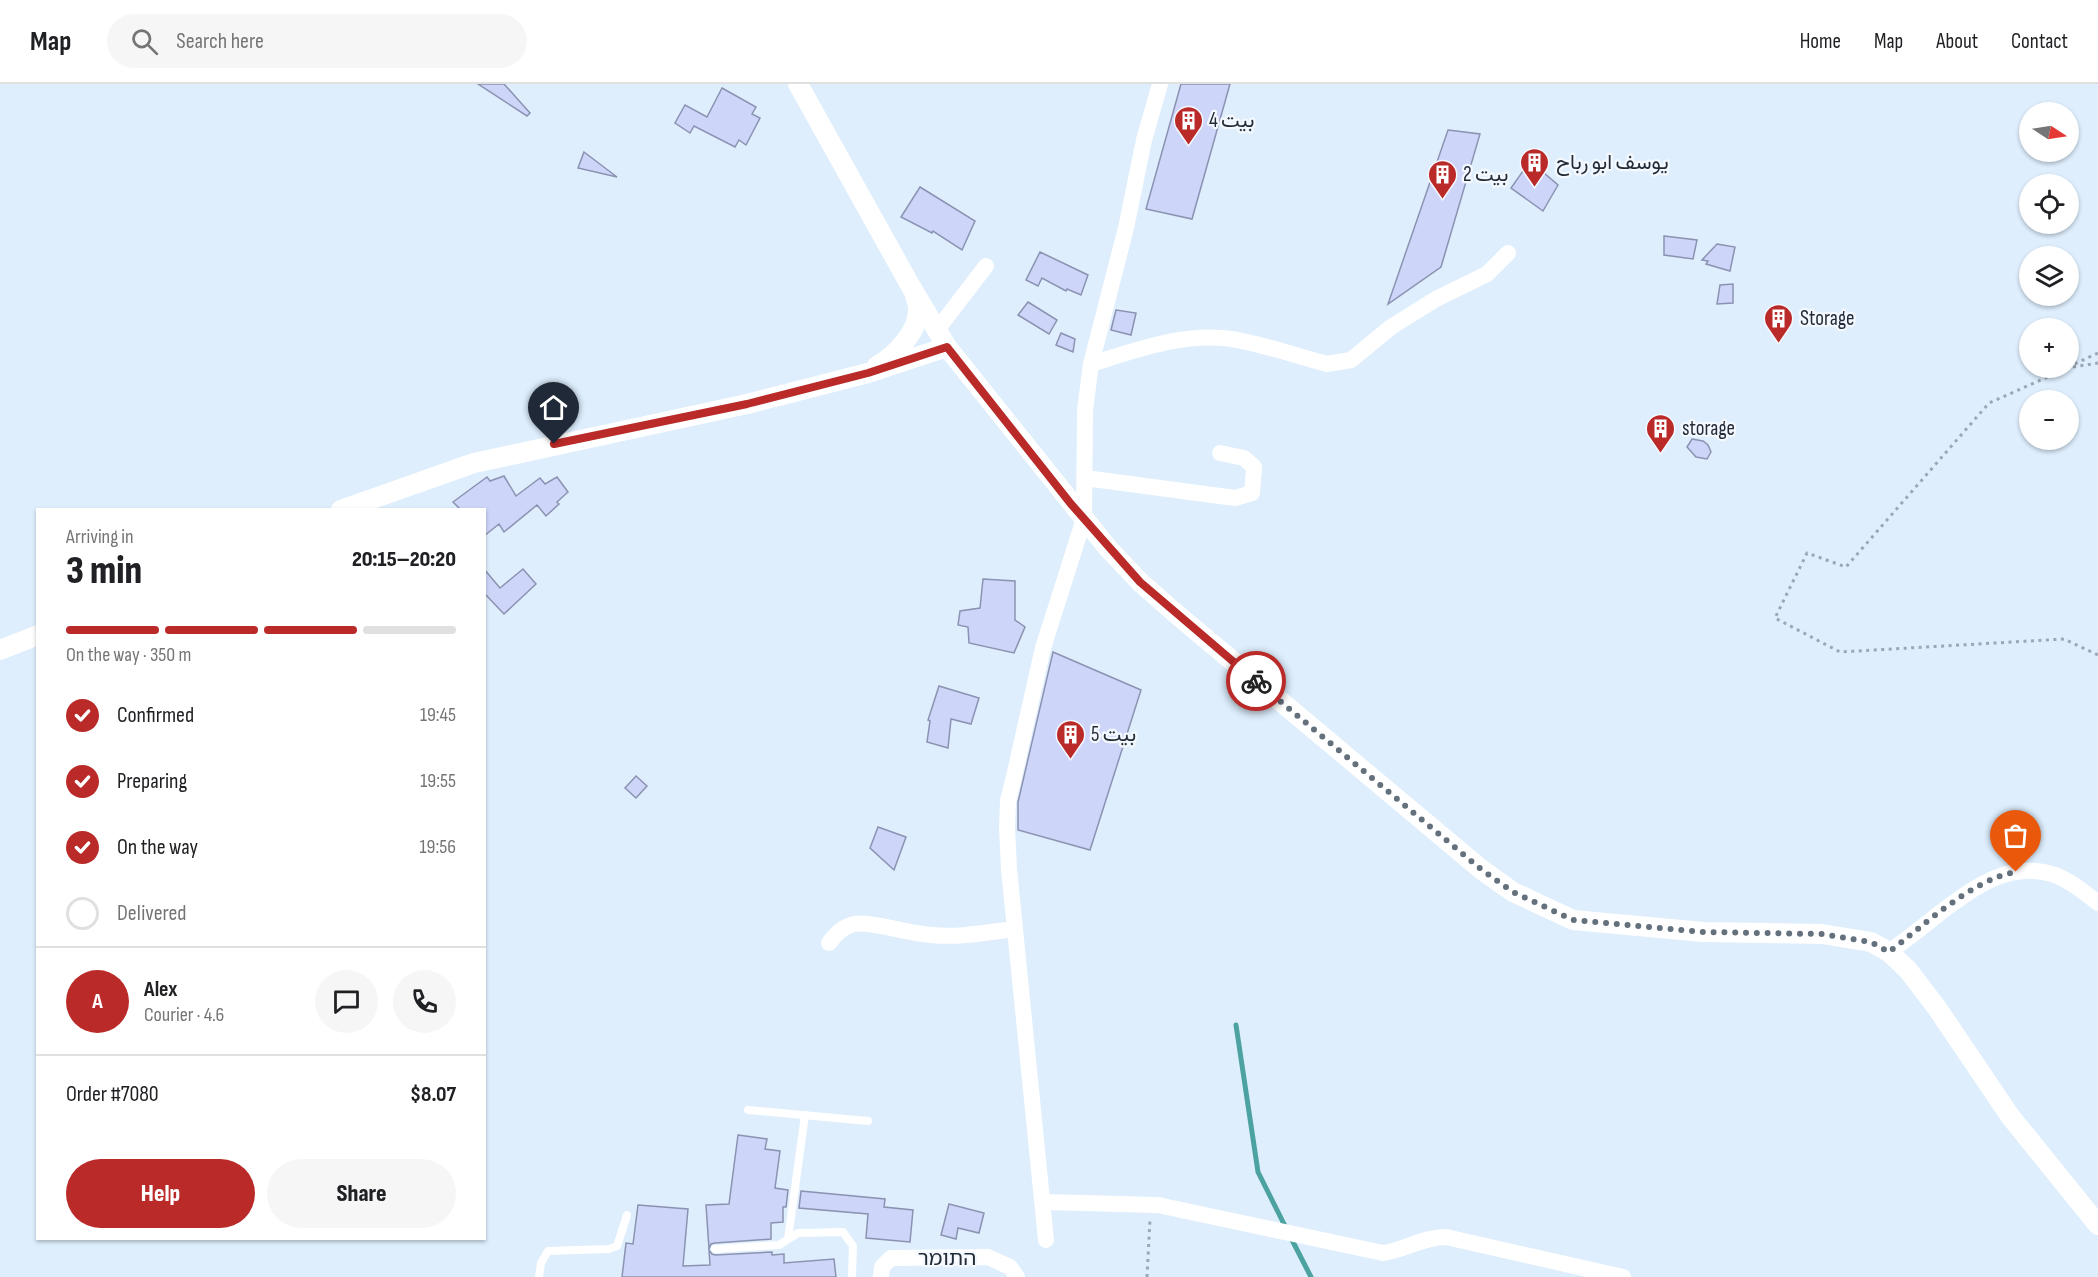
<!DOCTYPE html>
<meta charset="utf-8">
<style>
body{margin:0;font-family:"Sofia Sans Condensed",Vazirmatn,"Noto Sans Hebrew",sans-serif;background:#f6f6f6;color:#202124;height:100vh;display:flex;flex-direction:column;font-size:22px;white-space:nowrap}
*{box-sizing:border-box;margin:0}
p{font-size:20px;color:#757577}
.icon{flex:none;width:33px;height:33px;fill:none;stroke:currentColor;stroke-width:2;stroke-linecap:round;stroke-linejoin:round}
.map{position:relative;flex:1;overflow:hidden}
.side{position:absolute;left:36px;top:424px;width:450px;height:732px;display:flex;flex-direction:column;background:#fff;border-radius:0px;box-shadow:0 2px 4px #0004}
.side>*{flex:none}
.needle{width:39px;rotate:102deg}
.tools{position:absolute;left:2019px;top:18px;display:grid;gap:12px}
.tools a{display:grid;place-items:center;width:60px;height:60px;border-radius:50%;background:#fff;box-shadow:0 2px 4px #0004;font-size:30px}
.pin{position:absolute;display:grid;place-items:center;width:51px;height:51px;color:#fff;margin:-62px -26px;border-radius:50% 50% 50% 0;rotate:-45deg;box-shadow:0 0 6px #0007}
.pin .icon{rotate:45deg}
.courier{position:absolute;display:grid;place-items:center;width:60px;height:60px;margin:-30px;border:4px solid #b92a28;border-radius:50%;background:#fff;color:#222;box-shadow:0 2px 8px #0007}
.summary em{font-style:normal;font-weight:800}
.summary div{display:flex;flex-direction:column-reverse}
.summary{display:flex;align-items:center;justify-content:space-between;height:102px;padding:0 30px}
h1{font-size:39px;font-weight:800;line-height:45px}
.bar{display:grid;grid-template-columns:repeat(4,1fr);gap:9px 6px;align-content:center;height:72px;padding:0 30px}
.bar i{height:8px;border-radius:4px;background:#e0e0e0}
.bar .active{background:#b92a28}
.bar p{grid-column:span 4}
.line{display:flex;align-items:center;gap:15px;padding:0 30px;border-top:2px solid #e0e0e0}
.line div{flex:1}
.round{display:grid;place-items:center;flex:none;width:63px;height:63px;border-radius:32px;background:#f6f6f6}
ol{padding:0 30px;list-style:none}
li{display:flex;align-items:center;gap:18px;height:66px}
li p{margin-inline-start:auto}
li .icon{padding:6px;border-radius:50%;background:#b92a28;color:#fff;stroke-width:4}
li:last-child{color:#757577}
li i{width:33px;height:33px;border:3px solid #e0e0e0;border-radius:50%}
.button{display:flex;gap:12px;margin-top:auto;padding:12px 30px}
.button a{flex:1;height:69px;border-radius:36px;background:#b92a28;color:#fff;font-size:24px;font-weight:800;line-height:69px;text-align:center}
.button a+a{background:#f6f6f6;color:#202124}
header{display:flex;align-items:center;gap:36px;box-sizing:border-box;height:84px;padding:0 30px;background:#fff;border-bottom:2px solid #e0e0e0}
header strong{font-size:28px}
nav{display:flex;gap:33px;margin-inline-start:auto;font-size:21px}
.search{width:420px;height:54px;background:#f6f6f6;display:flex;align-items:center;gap:15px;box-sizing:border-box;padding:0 21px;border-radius:33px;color:#757577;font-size:22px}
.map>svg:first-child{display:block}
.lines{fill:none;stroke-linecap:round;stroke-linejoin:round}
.stream{stroke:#4ca2a0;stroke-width:5}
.building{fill:#cdd5f8;stroke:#8c92b1;stroke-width:1.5}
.path{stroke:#9aa8b5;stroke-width:3;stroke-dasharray:3 4.5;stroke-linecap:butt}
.service{stroke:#fff;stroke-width:8}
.minor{stroke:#fff;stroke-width:16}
.tertiary{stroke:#fff;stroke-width:20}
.done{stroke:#64707c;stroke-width:6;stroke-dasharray:0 10.8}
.route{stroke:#b92a28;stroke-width:8}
.labels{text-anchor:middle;stroke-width:4.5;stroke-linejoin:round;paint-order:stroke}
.poi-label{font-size:21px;fill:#232c36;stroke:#f4f9ff;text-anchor:start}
.street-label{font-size:21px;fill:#232c36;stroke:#f4f9ff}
</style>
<header>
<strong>Map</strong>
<div class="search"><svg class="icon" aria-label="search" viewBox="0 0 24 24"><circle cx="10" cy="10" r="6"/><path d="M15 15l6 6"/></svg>Search here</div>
<nav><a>Home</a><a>Map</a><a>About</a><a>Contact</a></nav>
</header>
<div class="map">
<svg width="2098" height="1193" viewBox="0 0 2098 1193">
<rect width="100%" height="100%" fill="#deeefd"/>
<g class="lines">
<g class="stream">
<polyline points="1236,941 1258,1088 1286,1144"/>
<polyline points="1290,1152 1311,1193"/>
</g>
</g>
<g class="building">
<polygon points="478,0 504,0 530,29 527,32"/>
<polygon points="1181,0 1230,0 1192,135 1146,125"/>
<polygon points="722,4 756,23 752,30 760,34 746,61 739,56 735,63 694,42 690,49 675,39 685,21 707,33"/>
<polygon points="1448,46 1480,50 1441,183 1388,220"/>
<polygon points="584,68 617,93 578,84"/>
<polygon points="1530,77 1558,101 1543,127 1511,104"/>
<polygon points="920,103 975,137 962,166 933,147 932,149 901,133"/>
<polygon points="1664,152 1697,156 1693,175 1664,171"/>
<polygon points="1717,160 1735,163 1730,187 1706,180 1708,177 1702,176"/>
<polygon points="1040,168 1088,191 1081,211 1067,205 1066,207 1042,194 1038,202 1026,196"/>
<polygon points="1733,200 1733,219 1717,220 1720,201"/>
<polygon points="1028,218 1057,236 1049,250 1018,231"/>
<polygon points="1116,226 1136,229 1131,251 1111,246"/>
<polygon points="1061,249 1075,255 1073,268 1056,261"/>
<polygon points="1692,355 1703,357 1708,361 1711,368 1707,375 1696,373 1687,363"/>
<polygon points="504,392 516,412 540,394 545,400 557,393 568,408 557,418 559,420 546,432 537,421 504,448 499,440 484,452 484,426 461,426 453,418 487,393 490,397"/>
<polygon points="484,485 500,504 523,485 536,500 504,530 484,509"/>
<polygon points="983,495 1015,497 1015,536 1025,543 1014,569 969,559 968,543 958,541 960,527 980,524"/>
<polygon points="1053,568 1141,606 1090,766 1018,746 1018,718"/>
<polygon points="939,602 979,614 971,640 951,635 948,664 927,658 930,637 928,636"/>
<polygon points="636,692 647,702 636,714 625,704"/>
<polygon points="878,743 906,753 894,786 870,764"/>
<polygon points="738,1051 767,1055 765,1065 780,1067 775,1104 788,1106 786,1123 783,1123 783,1138 771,1139 771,1155 715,1159 711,1160 709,1165 706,1121 729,1120"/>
<polygon points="801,1107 885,1115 884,1123 913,1126 910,1158 866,1154 868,1130 799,1124"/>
<polygon points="949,1120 984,1129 979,1149 958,1144 956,1155 941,1151"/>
<polygon points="638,1121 688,1125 683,1182 710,1181 709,1166 712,1170 715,1171 772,1168 772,1171 784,1170 784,1179 834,1175 836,1193 622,1193 626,1159 633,1160"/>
</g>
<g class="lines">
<g class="path">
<polyline points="2068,283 2098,269"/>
<polyline points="2073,283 2098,279"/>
<polyline points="2068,284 1989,319 1846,483 1807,469 1775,534 1840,568 2064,555 2098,571"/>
<polyline points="1147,1193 1150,1135"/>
</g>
<g class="service">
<polyline points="748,1026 868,1037"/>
<polyline points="788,1155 805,1031"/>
<polyline points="715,1165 779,1161 798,1149 843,1148 853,1162 852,1193"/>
<polyline points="539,1193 541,1179 548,1167 609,1165 617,1162 627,1131"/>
</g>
<g class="minor">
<polyline points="937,246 986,182"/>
<path d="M 1091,280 C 1136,266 1184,248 1232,255 C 1262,260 1297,272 1327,280 L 1351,276 L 1391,243 L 1436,215 L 1487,190 L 1508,169"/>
<polyline points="1085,394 1235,414 1252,409 1254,383 1244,374 1220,369"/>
<path d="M 829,859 C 836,850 842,843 854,840 C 869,837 912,850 932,851 C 959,854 988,848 1015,845"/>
<path d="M 1889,868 C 1907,855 1924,842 1941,828 C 1975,803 2010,776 2055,791 C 2071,797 2085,809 2098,819"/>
<path d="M 1043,1118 L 1158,1121 L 1383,1169 C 1405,1166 1423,1153 1446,1153 L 1623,1193"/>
<polyline points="1046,1156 1009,785 1007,743 1008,717 1013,697 1043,564 1084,435 1085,326 1091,280 1126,144 1144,56 1160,0"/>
<polyline points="881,1193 882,1183 891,1174 988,1173 1010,1183 1017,1193"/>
</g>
<g class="tertiary">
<polyline points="798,0 910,201 947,263 1107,463 1140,498 1174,528 1482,786 1513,808 1573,836 1703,848 1822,850 1871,858 1889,868 1908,886 1937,924 2010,1032 2098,1141"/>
<path d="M 877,282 C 895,272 919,247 918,225 C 918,221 916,215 915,211"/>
<polyline points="341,426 474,379 747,320 868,289 947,263"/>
<polyline points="0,566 38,551"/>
</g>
</g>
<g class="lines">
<path class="done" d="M 1256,597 L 1482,786 L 1513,808 L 1573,836 L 1703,848 L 1822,850 L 1871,858 L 1889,868 C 1924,841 1973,795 2016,788"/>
<polyline class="route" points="554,360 747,320 868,289 947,263 1071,420 1140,498 1256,597"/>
</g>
<defs>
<symbol id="building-pin" viewBox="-11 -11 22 30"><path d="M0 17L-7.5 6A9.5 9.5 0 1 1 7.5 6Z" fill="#b92a28" stroke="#f4f9ff"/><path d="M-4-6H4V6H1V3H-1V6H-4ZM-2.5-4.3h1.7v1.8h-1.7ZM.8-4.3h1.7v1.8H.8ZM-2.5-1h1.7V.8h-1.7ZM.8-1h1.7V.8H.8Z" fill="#fff"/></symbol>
</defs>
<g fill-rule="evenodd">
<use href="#building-pin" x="1172" y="20" width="33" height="45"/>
<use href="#building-pin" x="1518" y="62" width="33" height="45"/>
<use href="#building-pin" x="1426" y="74" width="33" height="45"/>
<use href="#building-pin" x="1762" y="218" width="33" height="45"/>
<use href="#building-pin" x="1644" y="328" width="33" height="45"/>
<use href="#building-pin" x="1054" y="634" width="33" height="45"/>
</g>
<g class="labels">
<g class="poi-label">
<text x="1209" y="43">بيت 4</text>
<text x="1556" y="85">يوسف ابو رباح</text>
<text x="1463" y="97">بيت 2</text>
<text x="1800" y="241">Storage</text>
<text x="1682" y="351">storage</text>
<text x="1091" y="657">بيت 5</text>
</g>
<g class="street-label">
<text x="947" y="1181">התומר</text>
</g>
</g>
</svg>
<div class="tools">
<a><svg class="needle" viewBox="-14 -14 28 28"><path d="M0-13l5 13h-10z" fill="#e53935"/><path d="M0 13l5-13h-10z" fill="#757577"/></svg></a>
<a><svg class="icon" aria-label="locate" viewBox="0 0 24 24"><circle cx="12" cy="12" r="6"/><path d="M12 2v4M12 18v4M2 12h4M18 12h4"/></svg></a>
<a><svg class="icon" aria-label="layers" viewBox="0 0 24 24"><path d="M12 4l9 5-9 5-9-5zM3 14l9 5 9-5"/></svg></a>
<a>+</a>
<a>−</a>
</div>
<div class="pin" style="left:2016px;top:788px;background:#ea580c"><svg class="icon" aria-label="bag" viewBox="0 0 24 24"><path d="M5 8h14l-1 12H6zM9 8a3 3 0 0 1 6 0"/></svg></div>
<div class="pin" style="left:554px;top:360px;background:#1f2937"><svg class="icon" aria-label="home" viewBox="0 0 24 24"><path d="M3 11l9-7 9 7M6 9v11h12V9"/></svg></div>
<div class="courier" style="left:1256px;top:597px"><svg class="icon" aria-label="bike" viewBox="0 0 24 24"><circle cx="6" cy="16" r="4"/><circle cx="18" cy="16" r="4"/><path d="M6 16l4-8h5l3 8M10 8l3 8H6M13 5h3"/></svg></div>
<section class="side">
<div class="summary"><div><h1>3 min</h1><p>Arriving in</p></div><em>20:15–20:20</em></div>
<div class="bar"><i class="active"></i><i class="active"></i><i class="active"></i><i></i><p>On the way · 350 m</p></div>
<ol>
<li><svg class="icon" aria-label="check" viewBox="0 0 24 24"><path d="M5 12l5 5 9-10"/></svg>Confirmed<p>19:45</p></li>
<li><svg class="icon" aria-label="check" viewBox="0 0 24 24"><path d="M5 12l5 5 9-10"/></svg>Preparing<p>19:55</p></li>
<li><svg class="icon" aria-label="check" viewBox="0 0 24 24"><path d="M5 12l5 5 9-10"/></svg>On the way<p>19:56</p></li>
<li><i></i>Delivered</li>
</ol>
<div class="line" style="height:108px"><b class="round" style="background:#b92a28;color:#fff">A</b><div><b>Alex</b><p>Courier · 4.6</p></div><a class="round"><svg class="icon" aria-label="chat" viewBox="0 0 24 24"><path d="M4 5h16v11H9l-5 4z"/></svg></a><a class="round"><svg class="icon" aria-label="phone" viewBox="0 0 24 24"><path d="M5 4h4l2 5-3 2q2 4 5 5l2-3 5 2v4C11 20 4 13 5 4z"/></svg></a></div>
<div class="line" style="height:78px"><div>Order #7080</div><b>$8.07</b></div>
<div class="button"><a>Help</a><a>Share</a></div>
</section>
</div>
